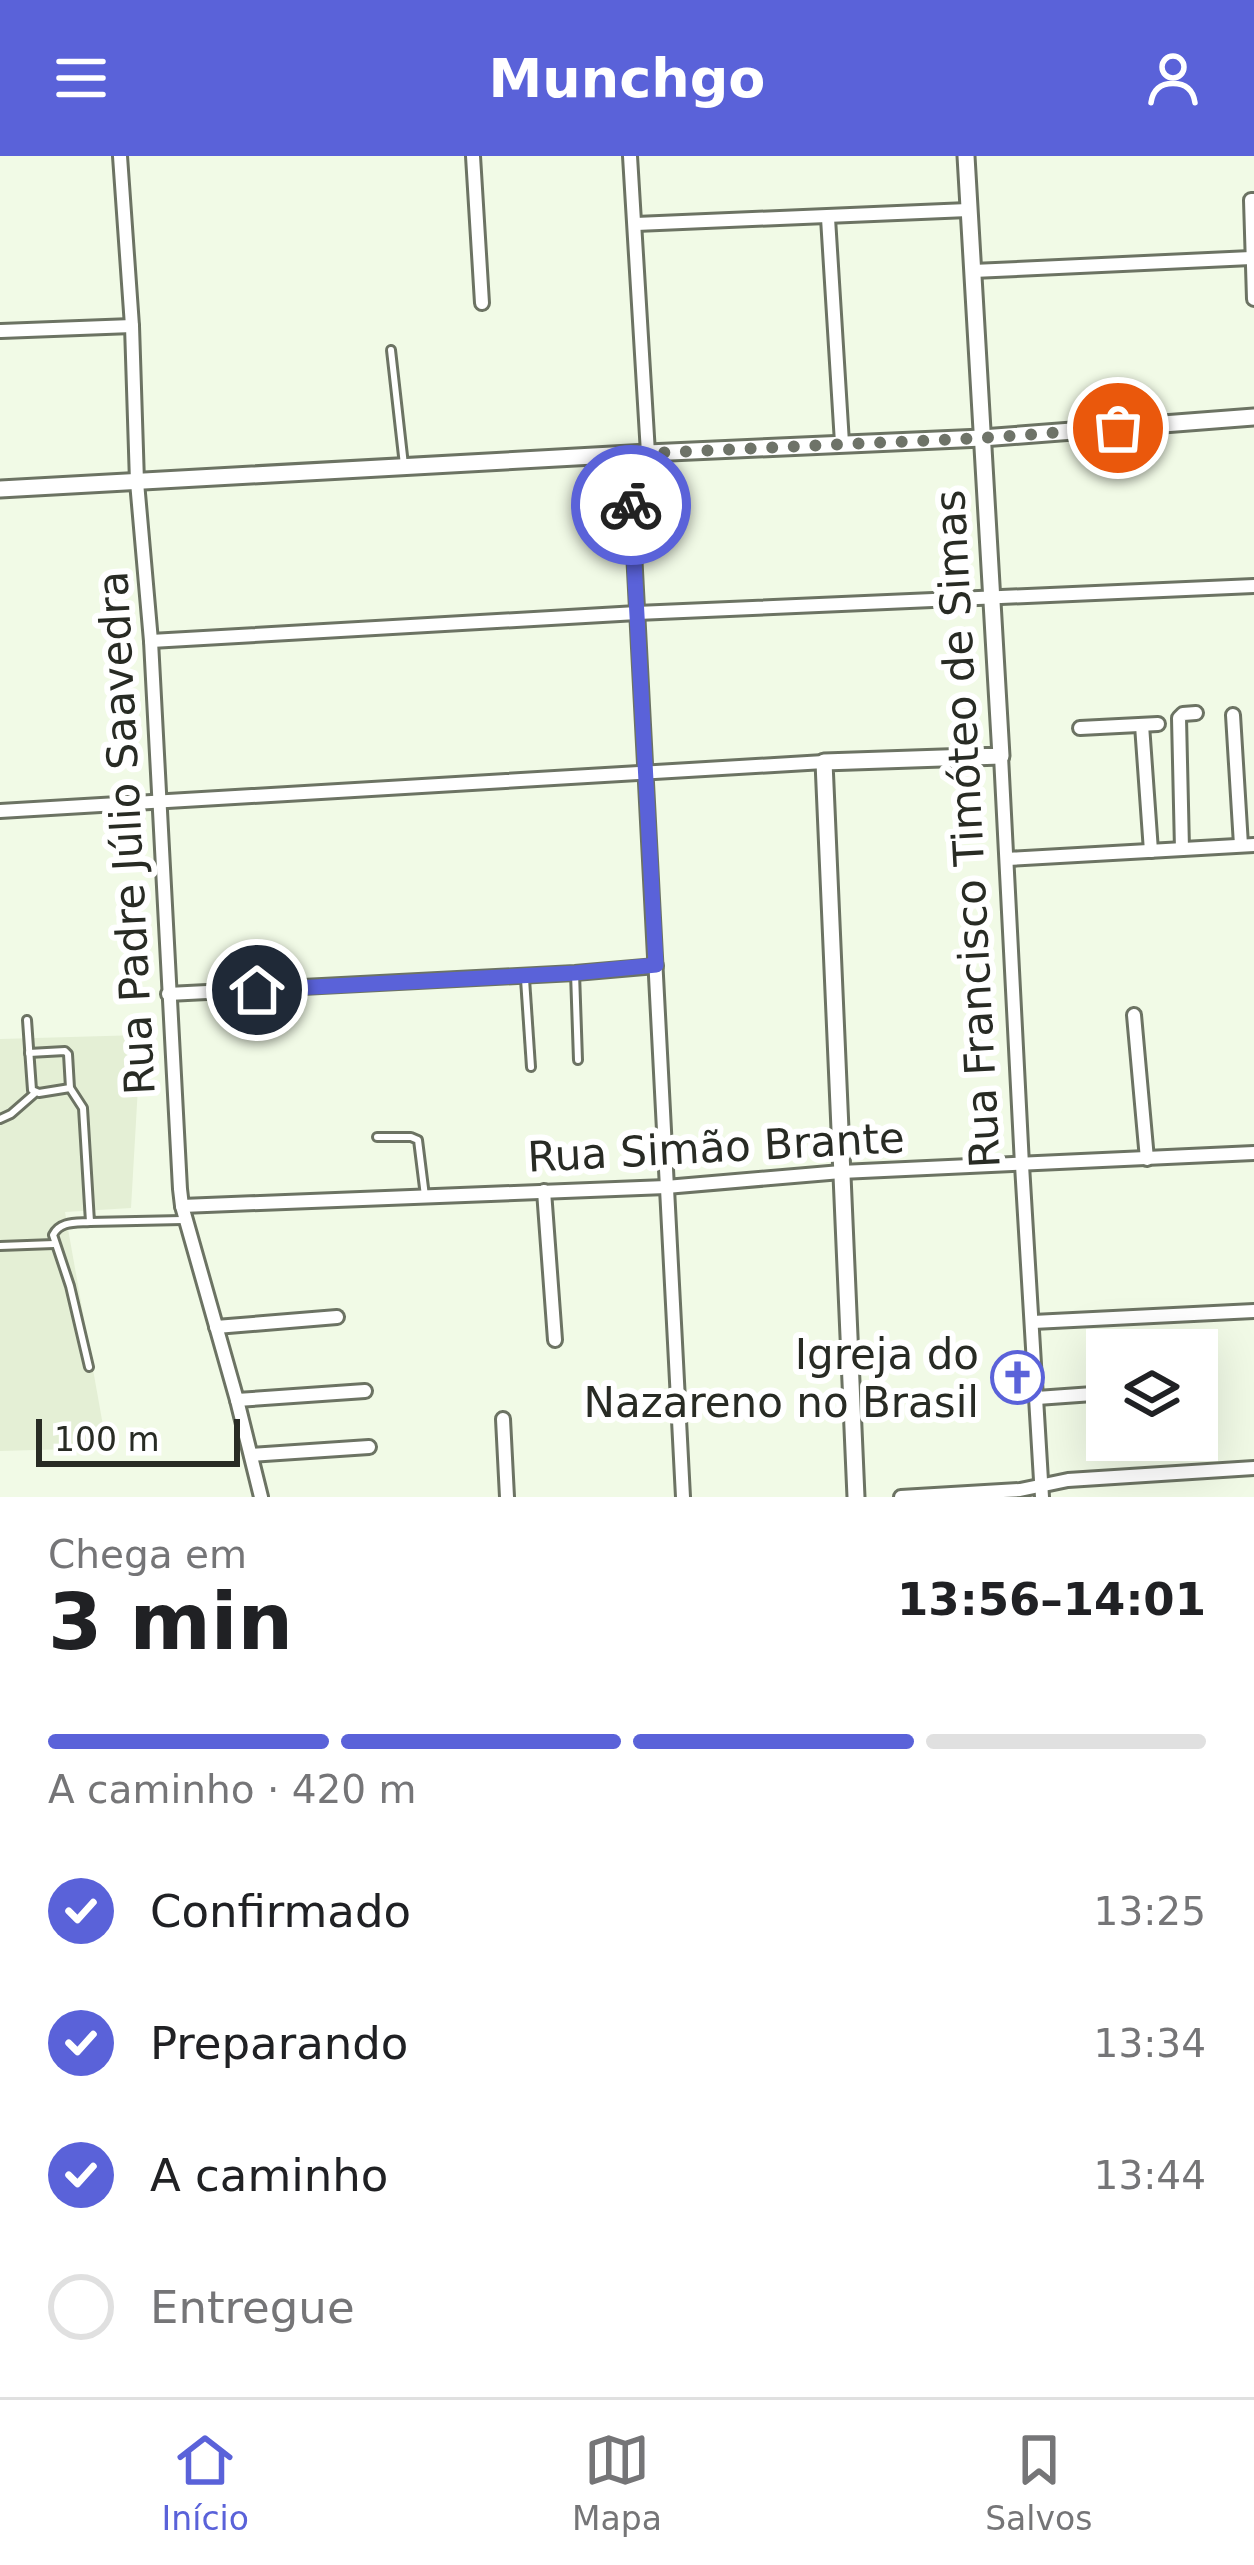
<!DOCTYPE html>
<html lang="pt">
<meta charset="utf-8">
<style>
body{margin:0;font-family:"DejaVu Sans",sans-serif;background:#f6f6f6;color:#202124;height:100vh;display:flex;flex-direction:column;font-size:45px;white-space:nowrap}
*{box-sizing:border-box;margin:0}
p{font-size:39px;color:#757577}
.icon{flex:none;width:66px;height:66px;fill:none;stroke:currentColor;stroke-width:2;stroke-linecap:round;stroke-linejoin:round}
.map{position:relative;height:1341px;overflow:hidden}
.side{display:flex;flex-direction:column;background:#fff;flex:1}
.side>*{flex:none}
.tools{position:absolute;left:1086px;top:1173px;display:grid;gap:24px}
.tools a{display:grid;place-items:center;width:132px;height:132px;border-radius:0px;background:#fff;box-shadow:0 12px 48px #0002;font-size:60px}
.scale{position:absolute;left:36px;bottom:30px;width:204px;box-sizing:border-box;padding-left:12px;border:6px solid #282b24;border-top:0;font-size:33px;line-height:42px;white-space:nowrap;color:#282b24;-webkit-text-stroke:9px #fff;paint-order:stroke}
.pin{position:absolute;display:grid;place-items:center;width:102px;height:102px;color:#fff;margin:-51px;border:6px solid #fff;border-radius:50%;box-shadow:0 3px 12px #0007}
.courier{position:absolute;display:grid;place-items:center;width:120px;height:120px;margin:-60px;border:9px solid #5a62d9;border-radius:50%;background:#fff;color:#222;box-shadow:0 3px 15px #0007}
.summary em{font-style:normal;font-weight:600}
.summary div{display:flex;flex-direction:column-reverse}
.summary{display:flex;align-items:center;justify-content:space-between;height:204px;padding:0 48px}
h1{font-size:78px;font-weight:600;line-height:90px}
.bar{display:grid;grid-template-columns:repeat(4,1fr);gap:18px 12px;align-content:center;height:144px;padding:0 48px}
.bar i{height:15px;border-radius:9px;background:#e0e0e0}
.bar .active{background:#5a62d9}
.bar p{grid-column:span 4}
ol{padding:0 48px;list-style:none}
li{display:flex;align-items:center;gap:36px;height:132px}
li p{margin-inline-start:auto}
li .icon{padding:12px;border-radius:50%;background:#5a62d9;color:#fff;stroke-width:4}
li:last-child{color:#757577}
li i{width:66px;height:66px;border:6px solid #e0e0e0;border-radius:50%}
header{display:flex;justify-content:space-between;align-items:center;height:156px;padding:0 48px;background:#5a62d9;color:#fff;font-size:54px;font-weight:600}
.tabs{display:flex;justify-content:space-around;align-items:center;height:168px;border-top:3px solid #e0e0e0;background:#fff;font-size:33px;color:#757577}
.tabs a{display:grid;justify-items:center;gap:6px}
.tabs .active{color:#5a62d9}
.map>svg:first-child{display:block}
.built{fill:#e4efd5}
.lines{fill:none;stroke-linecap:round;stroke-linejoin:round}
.service-casing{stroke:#6c7363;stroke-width:12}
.minor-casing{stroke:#6c7363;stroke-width:18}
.tertiary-casing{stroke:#6c7363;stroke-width:21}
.service{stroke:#fff;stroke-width:6}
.minor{stroke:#fff;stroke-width:12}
.tertiary{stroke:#fff;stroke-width:15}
.done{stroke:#6e7368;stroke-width:12;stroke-dasharray:0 21.6}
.route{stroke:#5a62d9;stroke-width:15}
.labels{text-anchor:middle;stroke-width:12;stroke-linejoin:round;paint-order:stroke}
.street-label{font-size:42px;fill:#282b24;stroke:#fff}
.poi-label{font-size:42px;fill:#282b24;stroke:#fff;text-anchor:end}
</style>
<header><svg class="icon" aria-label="menu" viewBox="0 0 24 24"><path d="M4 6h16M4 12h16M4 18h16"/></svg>Munchgo<svg class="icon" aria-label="person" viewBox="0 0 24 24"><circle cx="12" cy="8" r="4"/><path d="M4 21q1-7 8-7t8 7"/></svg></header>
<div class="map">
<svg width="1254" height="1341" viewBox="0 0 1254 1341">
<rect width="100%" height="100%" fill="#f1fae6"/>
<polygon class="built" points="141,879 131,1052 65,1056 107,1292 0,1295 0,883"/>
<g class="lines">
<defs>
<g id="service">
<polyline points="391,194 404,309"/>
<polyline points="575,817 578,904"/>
<polyline points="525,823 531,911"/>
<polyline points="27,864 32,934 39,937 70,932"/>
<polyline points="29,897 65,895 68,898 70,932 83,952 90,1066 182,1064"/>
<polyline points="0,963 11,958 35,937"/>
<polyline points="377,981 411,981 418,984 425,1040"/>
<polyline points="0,1090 54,1088"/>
<path d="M 89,1211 L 70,1130 L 53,1079 C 60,1065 75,1067 90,1066"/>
</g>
<g id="minor">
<polyline points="120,0 132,170 137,326 151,485 180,1033 182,1050 237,1244 261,1341"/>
<polyline points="473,0 482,147"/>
<polyline points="630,0 648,297"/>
<polyline points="1254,44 1251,44 1254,143"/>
<polyline points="828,62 842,287"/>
<polyline points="636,68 968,54"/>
<polyline points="973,115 1251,102"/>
<polyline points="1,175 132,170"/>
<polyline points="629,299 683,1341"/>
<polyline points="151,485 637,457 1254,430"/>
<polyline points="1233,559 1241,689"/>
<polyline points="1142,569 1151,695"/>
<polyline points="1080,572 1158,568"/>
<polyline points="1001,600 1022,1009 1042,1341"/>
<polyline points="0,655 824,606"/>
<polyline points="1182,693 1179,562 1183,558 1196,557"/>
<polyline points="1007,703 1254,689"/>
<polyline points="168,838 575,817 656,810"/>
<polyline points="1134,859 1147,1003"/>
<polyline points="544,1035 555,1184"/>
<polyline points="182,1050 666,1031 841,1016 1254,997"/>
<polyline points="1033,1166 1254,1155"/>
<polyline points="216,1171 337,1161"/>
<polyline points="1037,1242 1107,1237"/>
<polyline points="237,1244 365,1235"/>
<polyline points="503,1263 507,1341"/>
<polyline points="251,1299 369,1291"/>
<polyline points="901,1341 1020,1334 1068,1324 1254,1312"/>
</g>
<g id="tertiary">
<polyline points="0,333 648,297 982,282 1254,261"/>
<polyline points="856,1341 824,606 1001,600 966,0"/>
</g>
</defs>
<use href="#service" class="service-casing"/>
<use href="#minor" class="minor-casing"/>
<use href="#tertiary" class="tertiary-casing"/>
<use href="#service" class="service"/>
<use href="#minor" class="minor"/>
<use href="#tertiary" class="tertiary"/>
</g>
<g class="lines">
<polyline class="done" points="631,349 629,298 982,282 1118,272"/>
<polyline class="route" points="257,834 575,817 656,809 631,349"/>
</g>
<defs>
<symbol id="church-ring" viewBox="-11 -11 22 22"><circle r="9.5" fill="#fff" stroke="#5a62d9" stroke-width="1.5"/><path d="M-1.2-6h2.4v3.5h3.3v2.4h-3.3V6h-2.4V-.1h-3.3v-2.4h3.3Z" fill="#5a62d9"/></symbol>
</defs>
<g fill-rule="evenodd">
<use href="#church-ring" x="988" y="1192" width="59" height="59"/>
</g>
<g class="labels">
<g class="street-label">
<text transform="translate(967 673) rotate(-93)" y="15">Rua Francisco Timóteo de Simas</text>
<text transform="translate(126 677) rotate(-93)" y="15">Rua Padre Júlio Saavedra</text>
<text transform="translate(716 991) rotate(-3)" y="15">Rua Simão Brante</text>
</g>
<g class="poi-label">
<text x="979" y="1213">Igreja do<tspan x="979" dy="48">Nazareno no Brasil</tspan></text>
</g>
</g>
</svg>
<div class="tools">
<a><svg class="icon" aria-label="layers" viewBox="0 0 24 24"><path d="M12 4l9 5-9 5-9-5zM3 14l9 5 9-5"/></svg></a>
</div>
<div class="scale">100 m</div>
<div class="pin" style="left:1118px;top:272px;background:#ea580c"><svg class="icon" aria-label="bag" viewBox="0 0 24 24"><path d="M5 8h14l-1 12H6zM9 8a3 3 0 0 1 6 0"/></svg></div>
<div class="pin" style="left:257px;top:834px;background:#1f2937"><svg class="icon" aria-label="home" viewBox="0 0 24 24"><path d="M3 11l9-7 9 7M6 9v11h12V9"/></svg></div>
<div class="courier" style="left:631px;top:349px"><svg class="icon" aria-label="bike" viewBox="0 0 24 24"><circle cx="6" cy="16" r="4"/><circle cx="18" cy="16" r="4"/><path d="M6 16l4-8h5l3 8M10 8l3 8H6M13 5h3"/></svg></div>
</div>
<section class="side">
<div class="summary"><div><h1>3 min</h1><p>Chega em</p></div><em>13:56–14:01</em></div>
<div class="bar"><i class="active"></i><i class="active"></i><i class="active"></i><i></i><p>A caminho · 420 m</p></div>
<ol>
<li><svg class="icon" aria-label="check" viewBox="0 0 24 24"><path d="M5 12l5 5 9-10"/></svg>Confirmado<p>13:25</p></li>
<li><svg class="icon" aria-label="check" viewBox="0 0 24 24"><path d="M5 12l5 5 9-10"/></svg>Preparando<p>13:34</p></li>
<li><svg class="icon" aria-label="check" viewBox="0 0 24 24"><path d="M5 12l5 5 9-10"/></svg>A caminho<p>13:44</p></li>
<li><i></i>Entregue</li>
</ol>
</section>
<nav class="tabs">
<a class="active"><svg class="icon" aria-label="home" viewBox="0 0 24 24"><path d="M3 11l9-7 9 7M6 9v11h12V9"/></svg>Início</a>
<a><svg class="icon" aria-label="map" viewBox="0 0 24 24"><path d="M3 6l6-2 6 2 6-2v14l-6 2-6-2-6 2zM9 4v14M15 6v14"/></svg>Mapa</a>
<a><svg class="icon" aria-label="saved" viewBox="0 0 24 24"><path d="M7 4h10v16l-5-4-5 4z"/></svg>Salvos</a>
</nav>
